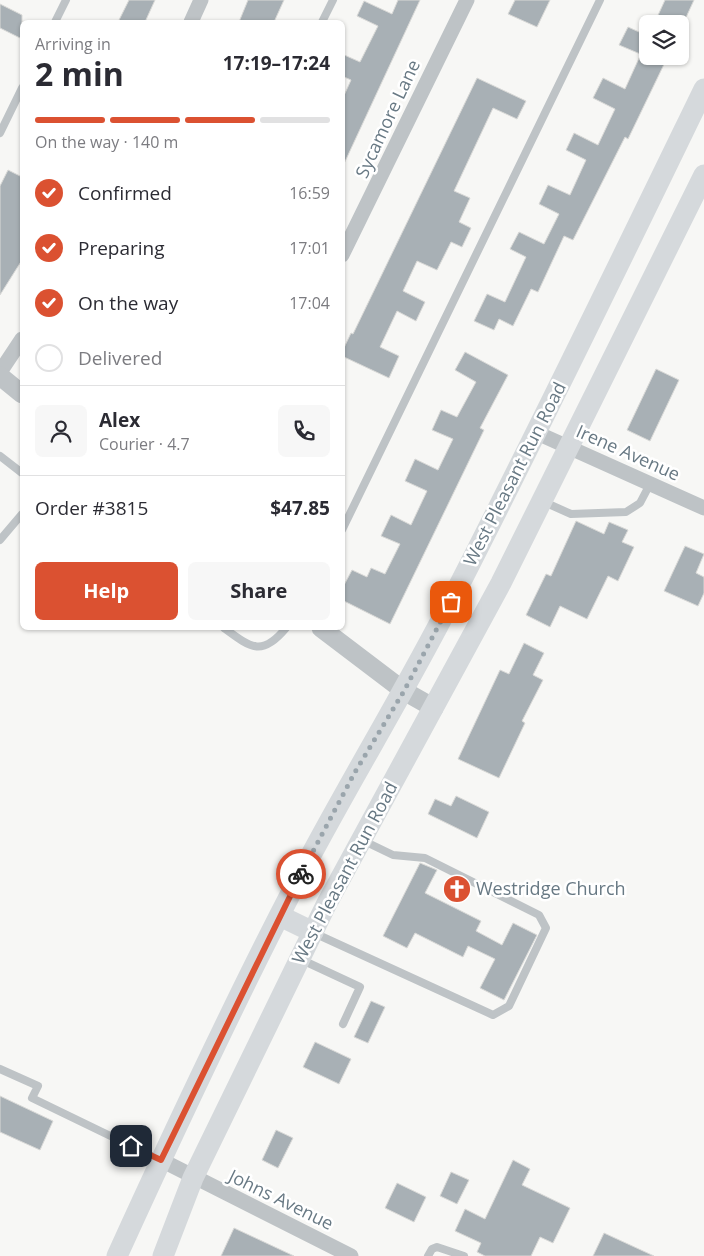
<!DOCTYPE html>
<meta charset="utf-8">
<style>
body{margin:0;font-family:"Open Sans",sans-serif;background:#f7f7f7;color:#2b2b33;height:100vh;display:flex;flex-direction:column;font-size:19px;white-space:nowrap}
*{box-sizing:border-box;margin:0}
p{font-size:16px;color:#7c7c81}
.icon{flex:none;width:28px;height:28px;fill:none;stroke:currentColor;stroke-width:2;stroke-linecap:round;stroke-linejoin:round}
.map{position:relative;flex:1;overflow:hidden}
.details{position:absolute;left:20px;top:20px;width:325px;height:610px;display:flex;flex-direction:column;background:#fff;border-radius:8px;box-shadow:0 1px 4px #0004}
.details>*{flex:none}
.controls{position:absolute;left:639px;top:15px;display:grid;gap:10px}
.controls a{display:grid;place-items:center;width:50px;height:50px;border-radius:8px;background:#fff;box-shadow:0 1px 4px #0004;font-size:25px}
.pin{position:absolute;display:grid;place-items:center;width:42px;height:42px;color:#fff;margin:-21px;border-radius:10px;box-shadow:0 2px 8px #0006}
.courier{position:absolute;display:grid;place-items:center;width:50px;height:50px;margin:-25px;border:4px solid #db5131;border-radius:50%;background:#fff;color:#222;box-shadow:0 1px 6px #0007}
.summary em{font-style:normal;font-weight:700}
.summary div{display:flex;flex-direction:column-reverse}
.summary{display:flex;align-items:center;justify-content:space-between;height:85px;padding:0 15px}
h1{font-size:32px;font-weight:700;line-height:38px}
.bar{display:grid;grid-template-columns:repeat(4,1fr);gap:8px 5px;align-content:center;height:60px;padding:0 15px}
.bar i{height:6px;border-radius:4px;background:#e1e1e2}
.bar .active{background:#db5131}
.bar p{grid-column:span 4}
.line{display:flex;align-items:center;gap:12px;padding:0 15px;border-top:1px solid #e1e1e2}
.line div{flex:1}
.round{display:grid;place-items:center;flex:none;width:52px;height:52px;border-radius:8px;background:#f7f7f7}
ol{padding:0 15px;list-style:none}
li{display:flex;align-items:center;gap:15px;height:55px}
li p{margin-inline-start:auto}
li .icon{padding:5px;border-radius:50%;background:#db5131;color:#fff;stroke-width:4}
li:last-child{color:#7c7c81}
li i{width:28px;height:28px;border:2px solid #e1e1e2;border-radius:50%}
.action{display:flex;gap:10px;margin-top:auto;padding:10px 15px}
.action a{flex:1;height:58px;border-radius:8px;background:#db5131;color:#fff;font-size:20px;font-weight:700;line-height:58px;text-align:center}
.action a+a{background:#f7f7f7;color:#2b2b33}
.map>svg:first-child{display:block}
.building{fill:#a8b0b5;stroke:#d9d9d7}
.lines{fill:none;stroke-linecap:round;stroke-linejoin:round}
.service{stroke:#bec3c6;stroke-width:8}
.minor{stroke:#bec3c6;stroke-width:15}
.tertiary{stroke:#bec3c6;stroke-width:19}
.secondary{stroke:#d5d9dc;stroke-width:21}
.done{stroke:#9aa5ac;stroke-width:5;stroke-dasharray:0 9}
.route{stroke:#db5131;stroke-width:6}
.labels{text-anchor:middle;stroke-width:5;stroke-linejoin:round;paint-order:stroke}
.street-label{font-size:18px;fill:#687984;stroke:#fff}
.poi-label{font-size:18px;fill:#687984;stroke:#fff;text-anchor:start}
</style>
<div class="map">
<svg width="704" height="1256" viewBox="0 0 704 1256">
<rect width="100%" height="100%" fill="#f7f7f5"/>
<g class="building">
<polygon points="129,0 155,0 145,22 118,22"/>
<polygon points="248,0 284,0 274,22 239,22"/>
<polygon points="398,0 420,0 342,168 342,100 351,80 342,76 342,54 360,62 378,26 357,16 364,1 392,14"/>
<polygon points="515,0 550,0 537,27 508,14"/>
<polygon points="665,0 694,0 683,24 654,24"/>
<polygon points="0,4 22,15 22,39 0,28"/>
<polygon points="628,27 648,36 648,56 668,56 628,139 625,137 573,240 564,236 538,292 531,289 513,326 499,319 494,330 474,321 487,294 505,302 526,257 510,249 519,232 544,244 559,214 539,204 548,185 570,195 586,160 566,150 574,133 598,145 615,109 593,98 603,78 625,89 640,56 645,56 619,45"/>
<polygon points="477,78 526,101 517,119 493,108 454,191 470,198 459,222 471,228 462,247 451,242 437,270 417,261 403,291 425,302 416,321 397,311 380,347 399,356 389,378 342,356 342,352 351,333 353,334"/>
<polygon points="8,170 22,177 22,260 0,295 0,186"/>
<polygon points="465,352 508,375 480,428 484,430 390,624 342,600 342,589 352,570 367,577 371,568 385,574 400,544 381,536 391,515 411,525 427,491 405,481 415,459 438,470 453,439 432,430 441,410 457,417 476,382 455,370"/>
<polygon points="656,369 679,380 650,441 627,430"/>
<polygon points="576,521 604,534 609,522 628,530 622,542 634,547 618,581 608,576 587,619 560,606 550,627 526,615 546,574 551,576"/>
<polygon points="685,546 704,554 696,573 704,577 704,593 698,606 664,591"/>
<polygon points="524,643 544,653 533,675 543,680 522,721 525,723 499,778 458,759 500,670 509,674"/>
<polygon points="456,796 489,812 477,838 428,814 435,799 451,806"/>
<polygon points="420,863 437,870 425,893 481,921 476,931 502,945 513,923 537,935 504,1000 480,988 495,959 468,946 463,957 415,933 407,948 383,936"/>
<polygon points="371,1001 385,1007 368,1043 354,1037"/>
<polygon points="315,1042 351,1059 339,1084 303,1067"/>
<polygon points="0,1096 53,1121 40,1150 0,1132"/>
<polygon points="276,1130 293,1138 278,1168 262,1160"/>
<polygon points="513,1160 530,1169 522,1185 570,1208 553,1243 540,1237 531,1256 485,1256 477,1252 481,1243 455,1231 465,1209 485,1219"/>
<polygon points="451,1172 469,1180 457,1204 440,1196"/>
<polygon points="397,1183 426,1197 414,1222 385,1208"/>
<polygon points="234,1228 294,1256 221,1256"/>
<polygon points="604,1233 654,1256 593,1256"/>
</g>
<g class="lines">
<g class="service">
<polyline points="55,22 66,0"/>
<polyline points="322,22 333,0"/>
<polyline points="0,133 22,88"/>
<polyline points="0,456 22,473"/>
<polyline points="544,502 571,514 626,512 640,503 650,484"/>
<polyline points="342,530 600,0"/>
<polyline points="0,540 22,514"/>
<path d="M 224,628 C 251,648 262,657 286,628"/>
<polyline points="314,933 493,1015 509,1006 546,928 539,915 425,858 393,855 364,841"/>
<polyline points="302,960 360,987 343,1024"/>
<polyline points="0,1069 38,1086 32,1098 160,1160"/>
<polyline points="428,1256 432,1249 437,1247 464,1256"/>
</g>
<g class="minor">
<polyline points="191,22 201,0"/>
<polyline points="342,255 467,0"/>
<polyline points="0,372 22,339"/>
<polyline points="537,433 704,508"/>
<polyline points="161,1160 351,1256"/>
</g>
<g class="tertiary">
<polyline points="0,376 22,394"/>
<polyline points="321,628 404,691 434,708"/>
</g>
<g class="secondary">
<polyline points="280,916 313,932"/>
<path d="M 117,1256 C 173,1133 231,1009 293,889 C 343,792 401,699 451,601 C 538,432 621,260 704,89"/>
<polyline points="163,1256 193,1178 326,905 501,583 704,175"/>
</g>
</g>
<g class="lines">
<polyline class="done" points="301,874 355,772 404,691 451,602"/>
<polyline class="route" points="131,1146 161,1160 301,874"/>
</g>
<defs>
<symbol id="church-disc" viewBox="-11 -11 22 22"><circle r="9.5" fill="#db5131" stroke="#fff"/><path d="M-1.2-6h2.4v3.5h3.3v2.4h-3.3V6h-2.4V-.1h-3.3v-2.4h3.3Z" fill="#fff"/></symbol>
</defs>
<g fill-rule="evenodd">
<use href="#church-disc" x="441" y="873" width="32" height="32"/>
</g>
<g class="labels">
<g class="street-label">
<text transform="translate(388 119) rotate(-65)" y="6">Sycamore Lane</text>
<text transform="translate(628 453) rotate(24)" y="6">Irene Avenue</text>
<text transform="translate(515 474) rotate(-63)" y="6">West Pleasant Run Road</text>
<text transform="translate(345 873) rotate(-62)" y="6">West Pleasant Run Road</text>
<text transform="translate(281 1200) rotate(26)" y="6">Johns Avenue</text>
</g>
<g class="poi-label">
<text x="476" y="895">Westridge Church</text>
</g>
</g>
</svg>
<div class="controls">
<a><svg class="icon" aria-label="layers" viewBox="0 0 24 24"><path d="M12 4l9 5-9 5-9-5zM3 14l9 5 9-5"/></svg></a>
</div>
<div class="pin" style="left:451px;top:602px;background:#ea580c"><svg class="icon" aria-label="bag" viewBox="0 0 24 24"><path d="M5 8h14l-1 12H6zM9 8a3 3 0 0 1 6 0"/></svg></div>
<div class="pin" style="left:131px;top:1146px;background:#1f2937"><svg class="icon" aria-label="home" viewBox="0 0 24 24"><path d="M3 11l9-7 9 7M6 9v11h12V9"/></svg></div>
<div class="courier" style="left:301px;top:874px"><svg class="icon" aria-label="bike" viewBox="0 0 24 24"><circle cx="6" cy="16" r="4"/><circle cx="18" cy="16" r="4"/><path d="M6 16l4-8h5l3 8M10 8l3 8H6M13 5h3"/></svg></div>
<section class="details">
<div class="summary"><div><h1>2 min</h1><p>Arriving in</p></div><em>17:19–17:24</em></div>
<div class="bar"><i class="active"></i><i class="active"></i><i class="active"></i><i></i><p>On the way · 140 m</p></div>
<ol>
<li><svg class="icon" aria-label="check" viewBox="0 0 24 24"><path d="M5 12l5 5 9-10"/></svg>Confirmed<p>16:59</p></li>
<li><svg class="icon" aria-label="check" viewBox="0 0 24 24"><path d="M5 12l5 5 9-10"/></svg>Preparing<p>17:01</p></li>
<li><svg class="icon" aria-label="check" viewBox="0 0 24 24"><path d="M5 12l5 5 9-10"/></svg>On the way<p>17:04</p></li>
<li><i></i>Delivered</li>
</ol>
<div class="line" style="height:90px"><a class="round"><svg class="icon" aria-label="person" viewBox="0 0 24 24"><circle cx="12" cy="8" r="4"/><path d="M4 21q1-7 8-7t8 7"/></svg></a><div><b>Alex</b><p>Courier · 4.7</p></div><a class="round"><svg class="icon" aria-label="phone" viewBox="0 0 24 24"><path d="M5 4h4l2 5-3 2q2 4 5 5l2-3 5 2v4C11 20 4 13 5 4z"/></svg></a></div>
<div class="line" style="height:65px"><div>Order #3815</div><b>$47.85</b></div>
<div class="action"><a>Help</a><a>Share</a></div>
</section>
</div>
